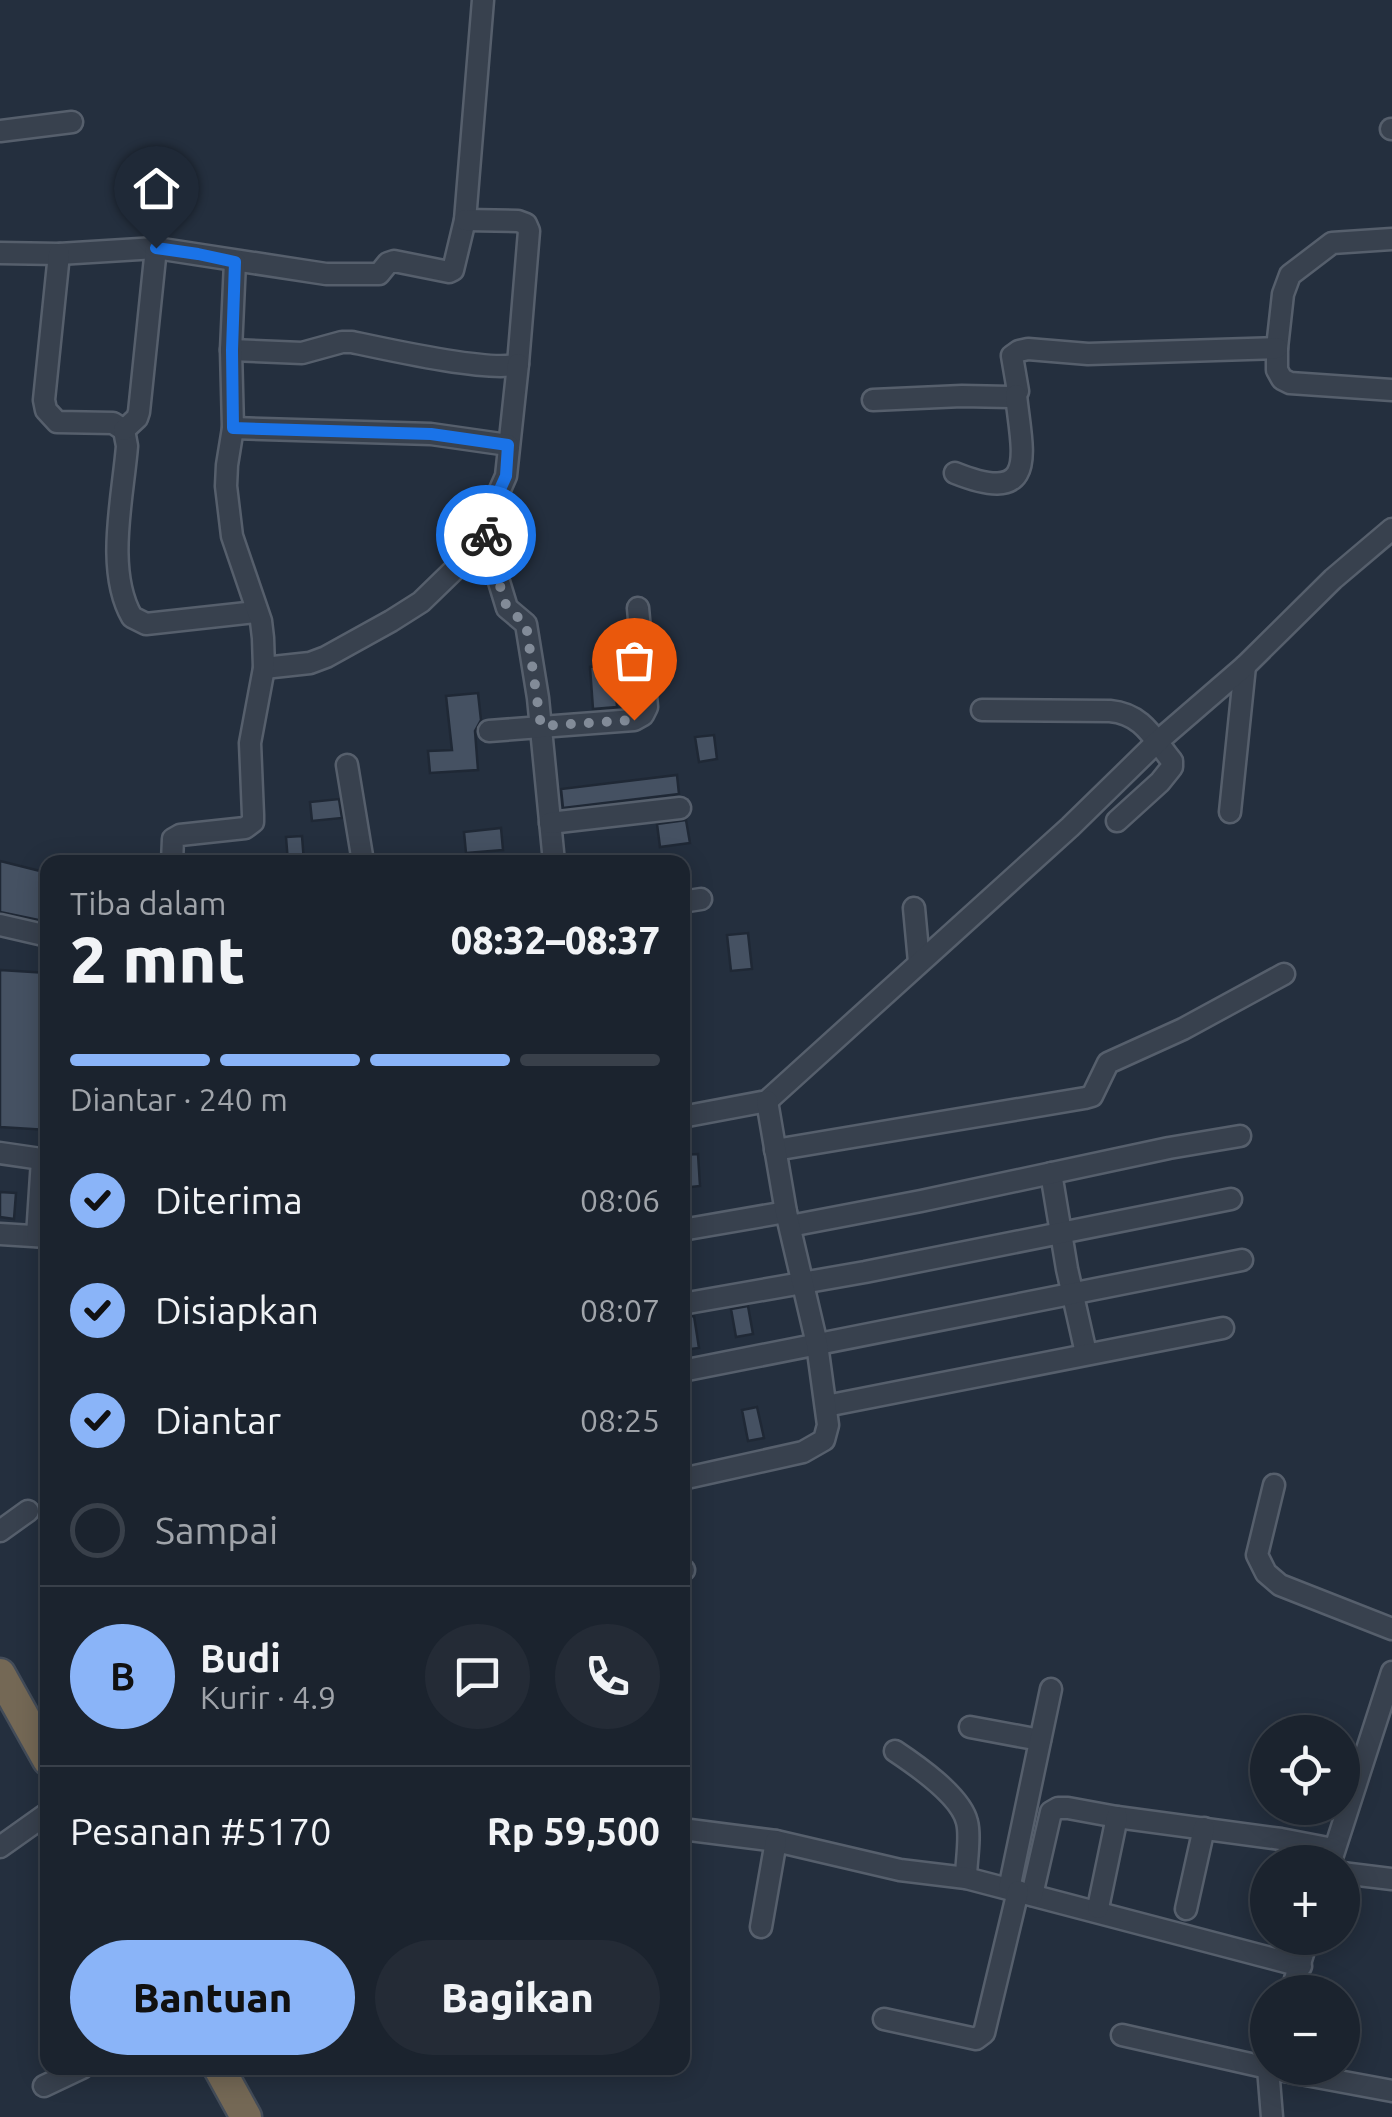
<!DOCTYPE html>
<html lang="id">
<meta charset="utf-8">
<style>
body{margin:0;font-family:Ubuntu,sans-serif;background:#242b36;color:#f1f3f6;height:100vh;display:flex;flex-direction:column;font-size:38px;white-space:nowrap}
*{box-sizing:border-box;margin:0}
p{font-size:32px;color:#a0a4aa}
.icon{flex:none;width:55px;height:55px;fill:none;stroke:currentColor;stroke-width:2;stroke-linecap:round;stroke-linejoin:round}
.map{position:relative;flex:1;overflow:hidden}
.panel{position:absolute;left:40px;top:855px;width:650px;height:1220px;display:flex;flex-direction:column;background:#1b232e;border-radius:20px;box-shadow:0 5px 25px #0003,0 0 0 2px #39404a}
.panel>*{flex:none}
.buttons{position:absolute;left:1250px;top:1715px;display:grid;gap:20px}
.buttons a{display:grid;place-items:center;width:110px;height:110px;border-radius:50%;background:#1b232e;box-shadow:0 5px 25px #0003,0 0 0 2px #39404a;font-size:50px}
.pin{position:absolute;display:grid;place-items:center;width:85px;height:85px;color:#fff;margin:-102px -42px;border-radius:50% 50% 50% 0;rotate:-45deg;box-shadow:0 0 10px #0007}
.pin .icon{rotate:45deg}
.courier{position:absolute;display:grid;place-items:center;width:100px;height:100px;margin:-50px;border:8px solid #1a73e8;border-radius:50%;background:#fff;color:#222;box-shadow:0 2px 12px #0007}
.head em{font-style:normal;font-weight:800}
.head div{display:flex;flex-direction:column-reverse}
.head{display:flex;align-items:center;justify-content:space-between;height:170px;padding:0 30px}
h1{font-size:65px;font-weight:800;line-height:75px}
.bar{display:grid;grid-template-columns:repeat(4,1fr);gap:15px 10px;align-content:center;height:120px;padding:0 30px}
.bar i{height:12px;border-radius:8px;background:#39404a}
.bar .on{background:#8ab4f8}
.bar p{grid-column:span 4}
.line{display:flex;align-items:center;gap:25px;padding:0 30px;border-top:2px solid #39404a}
.line div{flex:1}
.round{display:grid;place-items:center;flex:none;width:105px;height:105px;border-radius:52px;background:#242b36}
ol{padding:0 30px;list-style:none}
li{display:flex;align-items:center;gap:30px;height:110px}
li p{margin-inline-start:auto}
li .icon{padding:10px;border-radius:50%;background:#8ab4f8;color:#111;stroke-width:4}
li:last-child{color:#a0a4aa}
li i{width:55px;height:55px;border:5px solid #39404a;border-radius:50%}
.cta{display:flex;gap:20px;margin-top:auto;padding:20px 30px}
.cta a{flex:1;height:115px;border-radius:60px;background:#8ab4f8;color:#111;font-size:40px;font-weight:800;line-height:115px;text-align:center}
.cta a+a{background:#242b36;color:#f1f3f6}
.map>svg:first-child{display:block}
.building{fill:#455162;stroke:#1f2835;stroke-width:2.5}
.lines{fill:none;stroke-linecap:round;stroke-linejoin:round}
.minor-casing{stroke:#565f6c;stroke-width:25}
.highway-casing{stroke:#434c59;stroke-width:35}
.minor{stroke:#38414e;stroke-width:20}
.highway{stroke:#746855;stroke-width:30}
.done{stroke:#828b98;stroke-width:10;stroke-dasharray:0 18}
.route{stroke:#1a73e8;stroke-width:12}
</style>
<div class="map">
<svg width="1392" height="2117" viewBox="0 0 1392 2117">
<rect width="100%" height="100%" fill="#242f3e"/>
<g class="building">
<polygon points="614,665 617,707 593,709 590,667"/>
<polygon points="478,693 481,720 475,731 478,770 430,773 428,751 452,750 446,696"/>
<polygon points="714,735 717,759 699,762 695,737"/>
<polygon points="677,775 679,794 563,808 561,789"/>
<polygon points="339,799 342,818 312,821 310,802"/>
<polygon points="686,820 690,843 660,847 657,824"/>
<polygon points="501,828 503,850 466,853 464,832"/>
<polygon points="302,836 304,862 288,862 286,837"/>
<polygon points="0,861 48,873 48,922 0,912"/>
<polygon points="748,933 752,969 731,971 727,935"/>
<polygon points="0,970 48,973 48,1130 0,1127"/>
<polygon points="698,1154 700,1186 682,1188 682,1155"/>
<polygon points="0,1192 16,1193 14,1219 0,1217"/>
<polygon points="748,1306 753,1334 736,1337 731,1309"/>
<polygon points="694,1316 699,1348 682,1350 682,1318"/>
<polygon points="757,1407 764,1438 748,1441 742,1410"/>
</g>
<g class="lines">
<defs>
<g id="minor">
<polyline points="1391,129 1392,129"/>
<polyline points="0,131 72,122"/>
<polyline points="1392,239 1332,243 1290,275 1283,294 1277,348 1277,370 1282,379 1290,383 1392,390"/>
<polyline points="0,253 59,254 156,248 326,274 379,274 388,263 394,261 449,272 453,270 465,220 483,0"/>
<polyline points="59,254 44,400 46,410 57,422 113,423 124,430"/>
<path d="M 231,350 L 302,353 L 342,342 L 352,342 C 385,349 492,373 518,364 L 529,231 L 526,224 L 518,221 L 465,220"/>
<polyline points="518,364 506,476 487,519 486,539 507,608 526,624 538,698 554,862"/>
<polyline points="873,400 962,396 1010,397 1018,391 1012,356 1019,351 1028,349 1088,354 1277,348"/>
<polyline points="233,428 431,434 508,445"/>
<path d="M 124,430 L 127,446 C 123,497 105,570 132,617 L 146,624 L 256,612"/>
<polyline points="124,430 137,418 139,412 156,248"/>
<path d="M 955,473 C 1040,507 1022,452 1016,395"/>
<polyline points="264,668 310,663 326,657 391,621 421,602 486,539"/>
<path d="M 982,710 L 1110,711 C 1143,714 1153,738 1172,761 L 1172,767 L 1160,782 L 1117,821"/>
<polyline points="489,731 634,720 643,715 647,707 638,608"/>
<polyline points="347,765 363,862"/>
<polyline points="1230,812 1245,666"/>
<polyline points="550,823 680,808"/>
<polyline points="172,862 173,839 180,835 245,828 253,822 253,815 250,743 264,668 263,638 261,621 232,536 226,486 227,465 233,428 231,350 235,262"/>
<polyline points="682,902 701,899"/>
<polyline points="914,908 919,962"/>
<polyline points="0,925 48,936"/>
<polyline points="682,1117 767,1101 1070,827 1157,742 1245,666 1333,579 1392,529"/>
<polyline points="775,1150 1085,1098 1092,1096 1108,1063 1183,1029 1284,974"/>
<polyline points="0,1153 48,1160"/>
<polyline points="1051,1173 1067,1269 1086,1353"/>
<polyline points="790,1226 921,1201 1169,1148 1240,1136"/>
<polyline points="682,1230 786,1212"/>
<polyline points="0,1234 48,1237"/>
<polyline points="37,1236 42,1160"/>
<polyline points="682,1304 865,1272 1231,1199"/>
<polyline points="682,1371 1242,1260"/>
<polyline points="826,1406 1223,1328"/>
<polyline points="682,1479 803,1452 824,1440 828,1425 817,1344 786,1212 767,1101"/>
<polyline points="1274,1485 1257,1555 1266,1573 1280,1585 1392,1629"/>
<polyline points="0,1531 28,1511"/>
<polyline points="682,1570 684,1570"/>
<polyline points="970,1727 1040,1740"/>
<path d="M 895,1751 C 916,1765 961,1796 967,1822 C 971,1837 966,1862 966,1878"/>
<polyline points="682,1829 776,1841 900,1870 966,1878 1301,1966"/>
<polyline points="0,1847 48,1813"/>
<polyline points="1331,1861 1392,1672"/>
<polyline points="1342,1873 1392,1879"/>
<polyline points="1009,1889 1051,1689"/>
<polyline points="1032,1895 1051,1812 1058,1808 1068,1808 1117,1817 1281,1839 1333,1849"/>
<polyline points="1098,1908 1117,1817"/>
<polyline points="1186,1909 1204,1828"/>
<polyline points="761,1927 776,1841"/>
<polyline points="1291,1992 1308,1938"/>
<polyline points="884,2019 976,2039 984,2033 1018,1891"/>
<polyline points="1122,2035 1268,2068 1392,2091"/>
<polyline points="1268,2068 1272,2117"/>
<polyline points="44,2086 82,2068"/>
</g>
<g id="highway">
<polyline points="0,1674 48,1760"/>
<polyline points="219,2068 246,2117"/>
</g>
</defs>
<use href="#minor" class="minor-casing"/>
<use href="#highway" class="highway-casing"/>
<use href="#minor" class="minor"/>
<use href="#highway" class="highway"/>
</g>
<g class="lines">
<polyline class="done" points="486,535 487,545 507,608 526,624 541,726 634,720"/>
<polyline class="route" points="156,248 198,254 235,262 232,350 233,428 431,434 508,445 506,476 487,518 486,535"/>
</g>
</svg>
<div class="buttons">
<a><svg class="icon" aria-label="locate" viewBox="0 0 24 24"><circle cx="12" cy="12" r="6"/><path d="M12 2v4M12 18v4M2 12h4M18 12h4"/></svg></a>
<a>+</a>
<a>−</a>
</div>
<div class="pin" style="left:634px;top:720px;background:#ea580c"><svg class="icon" aria-label="bag" viewBox="0 0 24 24"><path d="M5 8h14l-1 12H6zM9 8a3 3 0 0 1 6 0"/></svg></div>
<div class="pin" style="left:156px;top:248px;background:#1f2937"><svg class="icon" aria-label="home" viewBox="0 0 24 24"><path d="M3 11l9-7 9 7M6 9v11h12V9"/></svg></div>
<div class="courier" style="left:486px;top:535px"><svg class="icon" aria-label="bike" viewBox="0 0 24 24"><circle cx="6" cy="16" r="4"/><circle cx="18" cy="16" r="4"/><path d="M6 16l4-8h5l3 8M10 8l3 8H6M13 5h3"/></svg></div>
<section class="panel">
<div class="head"><div><h1>2 mnt</h1><p>Tiba dalam</p></div><em>08:32–08:37</em></div>
<div class="bar"><i class="on"></i><i class="on"></i><i class="on"></i><i></i><p>Diantar · 240 m</p></div>
<ol>
<li><svg class="icon" aria-label="check" viewBox="0 0 24 24"><path d="M5 12l5 5 9-10"/></svg>Diterima<p>08:06</p></li>
<li><svg class="icon" aria-label="check" viewBox="0 0 24 24"><path d="M5 12l5 5 9-10"/></svg>Disiapkan<p>08:07</p></li>
<li><svg class="icon" aria-label="check" viewBox="0 0 24 24"><path d="M5 12l5 5 9-10"/></svg>Diantar<p>08:25</p></li>
<li><i></i>Sampai</li>
</ol>
<div class="line" style="height:180px"><b class="round" style="background:#8ab4f8;color:#111">B</b><div><b>Budi</b><p>Kurir · 4.9</p></div><a class="round"><svg class="icon" aria-label="chat" viewBox="0 0 24 24"><path d="M4 5h16v11H9l-5 4z"/></svg></a><a class="round"><svg class="icon" aria-label="phone" viewBox="0 0 24 24"><path d="M5 4h4l2 5-3 2q2 4 5 5l2-3 5 2v4C11 20 4 13 5 4z"/></svg></a></div>
<div class="line" style="height:130px"><div>Pesanan #5170</div><b>Rp 59,500</b></div>
<div class="cta"><a>Bantuan</a><a>Bagikan</a></div>
</section>
</div>
